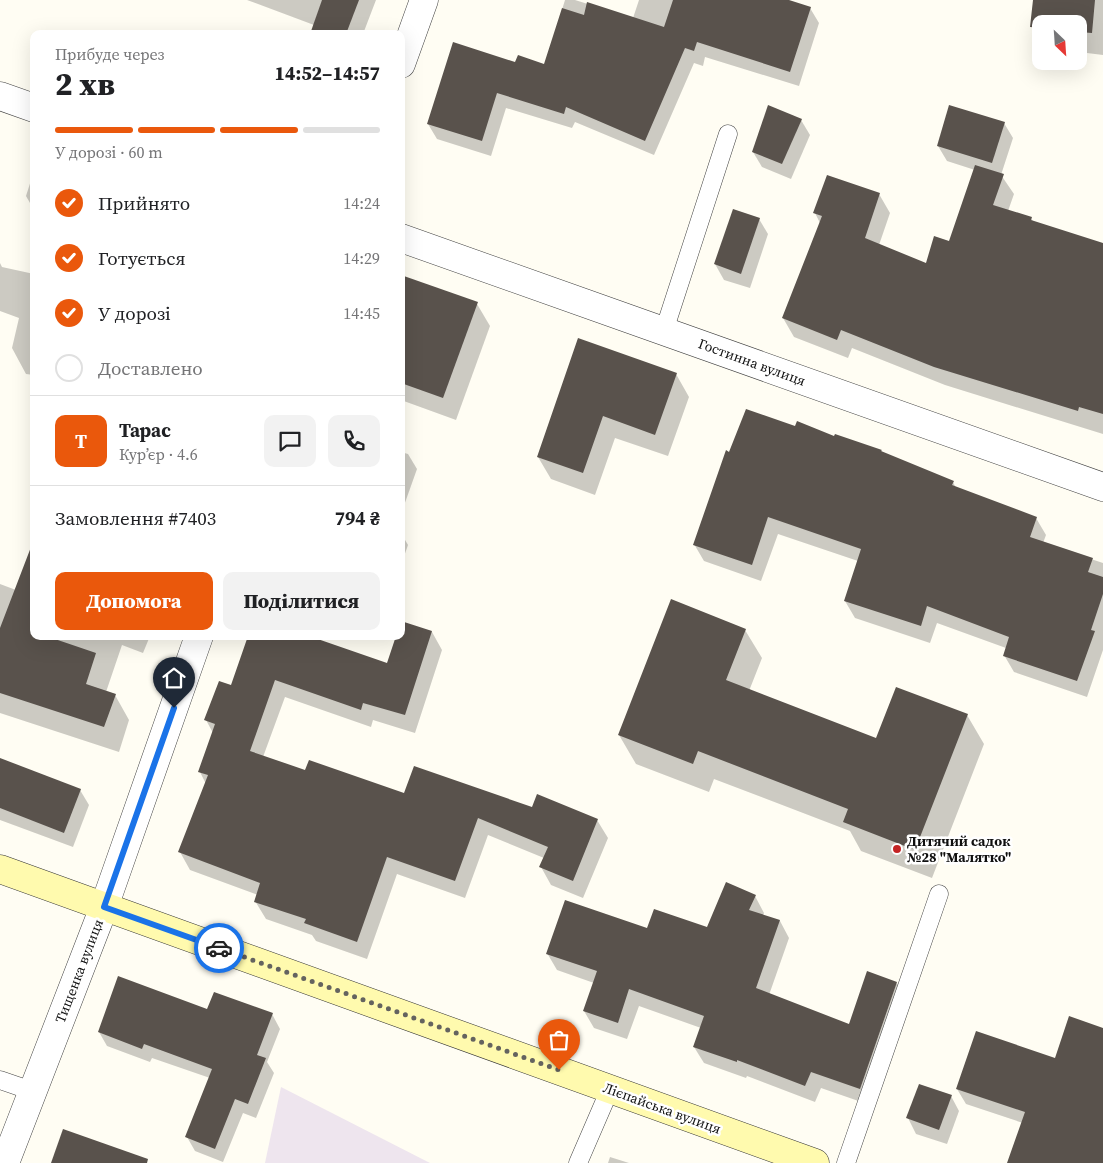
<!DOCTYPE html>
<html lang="uk">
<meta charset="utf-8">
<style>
body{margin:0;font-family:"Source Serif 4",serif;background:#f2f2f2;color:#202124;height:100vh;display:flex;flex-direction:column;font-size:19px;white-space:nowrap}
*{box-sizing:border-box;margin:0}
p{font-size:16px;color:#757577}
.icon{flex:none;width:28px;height:28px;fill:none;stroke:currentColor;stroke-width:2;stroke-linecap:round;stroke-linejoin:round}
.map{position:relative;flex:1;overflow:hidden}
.details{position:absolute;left:30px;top:30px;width:375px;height:610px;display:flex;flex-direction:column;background:#fff;border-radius:10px;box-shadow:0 5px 20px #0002}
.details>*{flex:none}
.needle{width:32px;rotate:155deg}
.buttons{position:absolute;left:1032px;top:15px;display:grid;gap:10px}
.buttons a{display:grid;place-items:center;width:55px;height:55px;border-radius:10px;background:#fff;box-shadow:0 5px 20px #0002;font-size:25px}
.pin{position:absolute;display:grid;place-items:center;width:42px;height:42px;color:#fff;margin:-51px -21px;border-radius:50% 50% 50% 0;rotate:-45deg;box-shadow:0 0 5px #0007}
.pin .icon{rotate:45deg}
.courier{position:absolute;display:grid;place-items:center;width:50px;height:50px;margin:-25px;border:4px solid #1a73e8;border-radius:50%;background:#fff;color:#222;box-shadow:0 1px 6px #0007}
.headline em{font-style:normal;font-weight:800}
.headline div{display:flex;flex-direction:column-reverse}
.headline{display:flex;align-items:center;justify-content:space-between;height:85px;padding:0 25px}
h1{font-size:32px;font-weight:800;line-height:38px}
.bar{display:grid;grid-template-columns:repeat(4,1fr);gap:8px 5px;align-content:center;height:60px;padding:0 25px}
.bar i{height:6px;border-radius:4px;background:#e0e0e0}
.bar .on{background:#ea580c}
.bar p{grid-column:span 4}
.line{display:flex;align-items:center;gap:12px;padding:0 25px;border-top:1px solid #e0e0e0}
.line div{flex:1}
.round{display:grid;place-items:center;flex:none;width:52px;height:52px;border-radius:10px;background:#f2f2f2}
ol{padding:0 25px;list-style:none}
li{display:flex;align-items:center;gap:15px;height:55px}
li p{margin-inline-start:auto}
li .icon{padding:5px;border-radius:50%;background:#ea580c;color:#fff;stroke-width:4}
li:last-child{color:#757577}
li i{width:28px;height:28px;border:2px solid #e0e0e0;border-radius:50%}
.primary-button{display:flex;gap:10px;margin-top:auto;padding:10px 25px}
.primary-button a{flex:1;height:58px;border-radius:10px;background:#ea580c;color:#fff;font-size:20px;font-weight:800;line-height:58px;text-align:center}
.primary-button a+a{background:#f2f2f2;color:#202124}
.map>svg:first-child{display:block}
.industrial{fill:#eee5ee}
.shadow{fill:#0003}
.building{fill:#59524c}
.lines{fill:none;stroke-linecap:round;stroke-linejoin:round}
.service-casing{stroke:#434343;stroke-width:19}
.minor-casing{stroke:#434343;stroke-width:29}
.secondary-casing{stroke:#323232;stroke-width:29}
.service{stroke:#fff;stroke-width:18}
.minor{stroke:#fff;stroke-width:28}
.secondary{stroke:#fffaae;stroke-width:28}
.done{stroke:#64635f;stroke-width:5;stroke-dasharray:0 9}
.route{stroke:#1a73e8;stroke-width:6}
.poi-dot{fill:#c42424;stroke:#fff;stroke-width:2}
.labels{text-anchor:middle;stroke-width:5;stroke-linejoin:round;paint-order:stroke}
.street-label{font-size:14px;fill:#101010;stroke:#fff}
.poi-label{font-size:14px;font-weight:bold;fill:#101010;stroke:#fff;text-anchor:start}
</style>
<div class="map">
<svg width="1103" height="1163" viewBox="0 0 1103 1163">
<rect width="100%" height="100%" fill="#fffdf3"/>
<polygon class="industrial" points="281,1087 430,1163 265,1163"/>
<g class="shadow">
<polygon points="247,0 376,0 363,34 311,34 314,25"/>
<polygon points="565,0 575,0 633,18 639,0 785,0 810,8 819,23 799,86 705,57 703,66 694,63 654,155 575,122 572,128 506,108 491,156 437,139 428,124 516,64 545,65"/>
<polygon points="1034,0 1103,0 1103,55 1079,52 1079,24 1041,24 1041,43 1032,27"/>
<polygon points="801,120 810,135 791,179 762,167 753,152"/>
<polygon points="1004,123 1013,138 1001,175 1014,194 1008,211 1031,218 1034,223 1103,244 1103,434 945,385 852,348 848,358 794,337 783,318 820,223 815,213 879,194 890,213 879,245 927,264 950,243 975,170 947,161 938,146"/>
<polygon points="34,171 34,210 26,196"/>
<polygon points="759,219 768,234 750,288 724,280 715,264"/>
<polygon points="0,263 2,267 34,274 34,375 26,374 12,348 19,318 0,311"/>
<polygon points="401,281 477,304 490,326 456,420 401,400"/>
<polygon points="579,340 676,374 689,397 668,456 615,438 595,495 551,479 538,457"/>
<polygon points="796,428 881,451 882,453 953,482 956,488 1036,518 1046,535 1043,543 1103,563 1103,650 1087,697 1014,672 1004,655 1006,648 937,623 930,643 855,618 845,601 858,561 778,534 761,581 704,561 694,544 730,453"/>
<polygon points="401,452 408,454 417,469 401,514"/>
<polygon points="401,533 408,545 401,565"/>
<polygon points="34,544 34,636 150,636 143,653 122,645 106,692 115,695 129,720 119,752 0,713 0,584 16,590"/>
<polygon points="745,630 762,658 749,691 877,740 967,715 984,744 932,878 861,851 850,831 714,779 709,792 636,764 619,735"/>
<polygon points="432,632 442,650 415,733 373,720 371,727 285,697 263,757 306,772 405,794 532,809 597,820 608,838 583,898 551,885 541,867 544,858 488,835 465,898 397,874 367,959 316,941 312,935 266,919 255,901 258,895 190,870 180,852 206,784 200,772 213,733 206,720 232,687 250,636 388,665 401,636"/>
<polygon points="0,759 80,790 89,805 73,847 0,820"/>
<polygon points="755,896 764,913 763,916 780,921 789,938 769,995 850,1025 897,983 906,1000 870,1105 821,1088 815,1102 747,1076 746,1078 704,1063 694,1047 701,1028 639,1006 627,1039 594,1028 584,1011 594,983 557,970 547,953 647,930 708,928"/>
<polygon points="208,1011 272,1014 280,1029 267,1062 274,1073 256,1118 243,1113 223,1162 195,1151 187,1137 210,1078 152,1058 150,1062 107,1046 99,1032"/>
<polygon points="1103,1029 1103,1163 1009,1163 1023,1123 966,1104 957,1089 1056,1059"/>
<polygon points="951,1096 959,1111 947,1144 916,1134 908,1118"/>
<polygon points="610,1157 629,1163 608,1163"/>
</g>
<g class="building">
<polygon points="322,0 359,0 346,34 310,34"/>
<polygon points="673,0 789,0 811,7 790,72 697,42 694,51 685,48 645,141 566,107 564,114 497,93 482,141 427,124 453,42 515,62 518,55 544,64 562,8 584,15 587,2 664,27"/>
<polygon points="1033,0 1095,0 1092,33 1079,32 1079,24 1041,24 1041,28 1030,27"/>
<polygon points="768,105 802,119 782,164 752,152"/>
<polygon points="949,105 1005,122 992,163 937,146"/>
<polygon points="975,165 1004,174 993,205 1032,217 1031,220 1103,243 1103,414 1079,407 1078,411 934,367 841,330 837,340 782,318 822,216 813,213 827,175 880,193 865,238 926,263 934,236 949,241"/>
<polygon points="733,209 760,218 741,274 714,264"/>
<polygon points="401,275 478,302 443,398 401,383"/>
<polygon points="578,338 677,373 655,435 603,416 583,473 537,457"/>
<polygon points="746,409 795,426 797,421 834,436 835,434 882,450 881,451 954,481 952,485 1037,517 1030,537 1093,558 1088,572 1103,577 1103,594 1091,630 1095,631 1077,681 1003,656 1009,637 927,606 921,626 844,601 861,549 768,517 752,565 693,545 726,450 729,452"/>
<polygon points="31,547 34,547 34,636 46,636 96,653 86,684 116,694 104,727 0,693 0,628"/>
<polygon points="671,599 746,629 726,680 876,738 896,687 968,714 915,850 843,822 848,809 698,751 693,764 618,735"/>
<polygon points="401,621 432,631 405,715 363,703 361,710 275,680 250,751 305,770 309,760 404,793 414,766 532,807 537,794 598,819 573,881 539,867 548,847 478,818 455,881 387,857 357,942 304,923 306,919 254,902 260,883 178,852 208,775 198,772 215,724 204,720 219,681 231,685 248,636 309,636 387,663 396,636 401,636"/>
<polygon points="0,758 81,789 64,833 0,808"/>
<polygon points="726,882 756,895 749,910 780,920 756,988 849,1024 867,971 897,982 860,1089 811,1072 805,1086 737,1060 737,1062 693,1047 704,1016 629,989 618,1023 583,1011 597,971 546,954 565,900 647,928 654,909 707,927"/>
<polygon points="118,976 207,1009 214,992 273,1013 257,1055 266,1058 248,1104 235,1099 215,1149 185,1137 212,1069 144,1044 142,1049 98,1032"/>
<polygon points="1069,1016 1103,1028 1103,1163 1007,1163 1025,1112 956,1089 976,1031 1055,1058"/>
<polygon points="919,1084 952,1095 939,1130 906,1118"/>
<polygon points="63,1129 148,1159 147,1163 51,1163"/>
</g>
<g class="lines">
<defs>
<g id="service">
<polyline points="664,331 728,134"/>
<polyline points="0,1080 32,1091"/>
<polyline points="578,1163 610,1089"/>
<polyline points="846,1163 939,894"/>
</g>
<g id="minor">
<polyline points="401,64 424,0"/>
<polyline points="0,96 34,108"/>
<polyline points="401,238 1103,487"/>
<polyline points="5,1163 104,907 199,636"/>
</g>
<polyline id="secondary" points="0,869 815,1163"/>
</defs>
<use href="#service" class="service-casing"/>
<use href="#minor" class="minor-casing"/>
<use href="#secondary" class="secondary-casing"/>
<use href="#service" class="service"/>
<use href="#minor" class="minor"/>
<use href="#secondary" class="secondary"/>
</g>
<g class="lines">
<polyline class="done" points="219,948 559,1070"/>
<polyline class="route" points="174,708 104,907 219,948"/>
</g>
<circle class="poi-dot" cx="897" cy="849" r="5"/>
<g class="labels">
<g class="street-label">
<text transform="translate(752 362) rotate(20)" y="5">Гостинна вулиця</text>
<text transform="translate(79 971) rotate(-69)" y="5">Тищенка вулиця</text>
<text transform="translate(662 1108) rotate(20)" y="5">Лієпайська вулиця</text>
</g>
<g class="poi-label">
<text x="907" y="846">Дитячий садок<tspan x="907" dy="16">№28 "Малятко"</tspan></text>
</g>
</g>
</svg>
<div class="buttons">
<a><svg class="needle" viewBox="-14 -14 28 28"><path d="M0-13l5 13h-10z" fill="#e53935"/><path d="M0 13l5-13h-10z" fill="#757577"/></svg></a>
</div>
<div class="pin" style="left:559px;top:1070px;background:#ea580c"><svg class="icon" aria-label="bag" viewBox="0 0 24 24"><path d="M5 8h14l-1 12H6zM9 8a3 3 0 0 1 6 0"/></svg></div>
<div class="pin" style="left:174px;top:708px;background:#1f2937"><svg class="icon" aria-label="home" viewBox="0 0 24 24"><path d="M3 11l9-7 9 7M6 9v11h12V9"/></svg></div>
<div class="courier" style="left:219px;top:948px"><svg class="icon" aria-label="car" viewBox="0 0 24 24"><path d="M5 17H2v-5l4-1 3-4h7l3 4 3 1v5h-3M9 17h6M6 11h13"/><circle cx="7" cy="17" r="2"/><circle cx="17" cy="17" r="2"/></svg></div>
<section class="details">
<div class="headline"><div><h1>2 хв</h1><p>Прибуде через</p></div><em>14:52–14:57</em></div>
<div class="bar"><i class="on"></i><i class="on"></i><i class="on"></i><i></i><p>У дорозі · 60 m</p></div>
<ol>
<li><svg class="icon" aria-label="check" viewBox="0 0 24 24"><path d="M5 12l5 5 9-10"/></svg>Прийнято<p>14:24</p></li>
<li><svg class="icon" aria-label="check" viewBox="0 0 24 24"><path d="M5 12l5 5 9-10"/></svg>Готується<p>14:29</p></li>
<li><svg class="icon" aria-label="check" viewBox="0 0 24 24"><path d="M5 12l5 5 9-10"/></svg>У дорозі<p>14:45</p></li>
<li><i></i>Доставлено</li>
</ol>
<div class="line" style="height:90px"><b class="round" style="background:#ea580c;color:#fff">Т</b><div><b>Тарас</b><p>Кур’єр · 4.6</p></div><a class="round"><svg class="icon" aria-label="chat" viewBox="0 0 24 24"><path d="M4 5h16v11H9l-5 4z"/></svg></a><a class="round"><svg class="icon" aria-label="phone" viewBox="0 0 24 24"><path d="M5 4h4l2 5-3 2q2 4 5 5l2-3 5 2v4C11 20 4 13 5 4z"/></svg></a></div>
<div class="line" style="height:65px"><div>Замовлення #7403</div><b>794 ₴</b></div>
<div class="primary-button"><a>Допомога</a><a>Поділитися</a></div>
</section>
</div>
